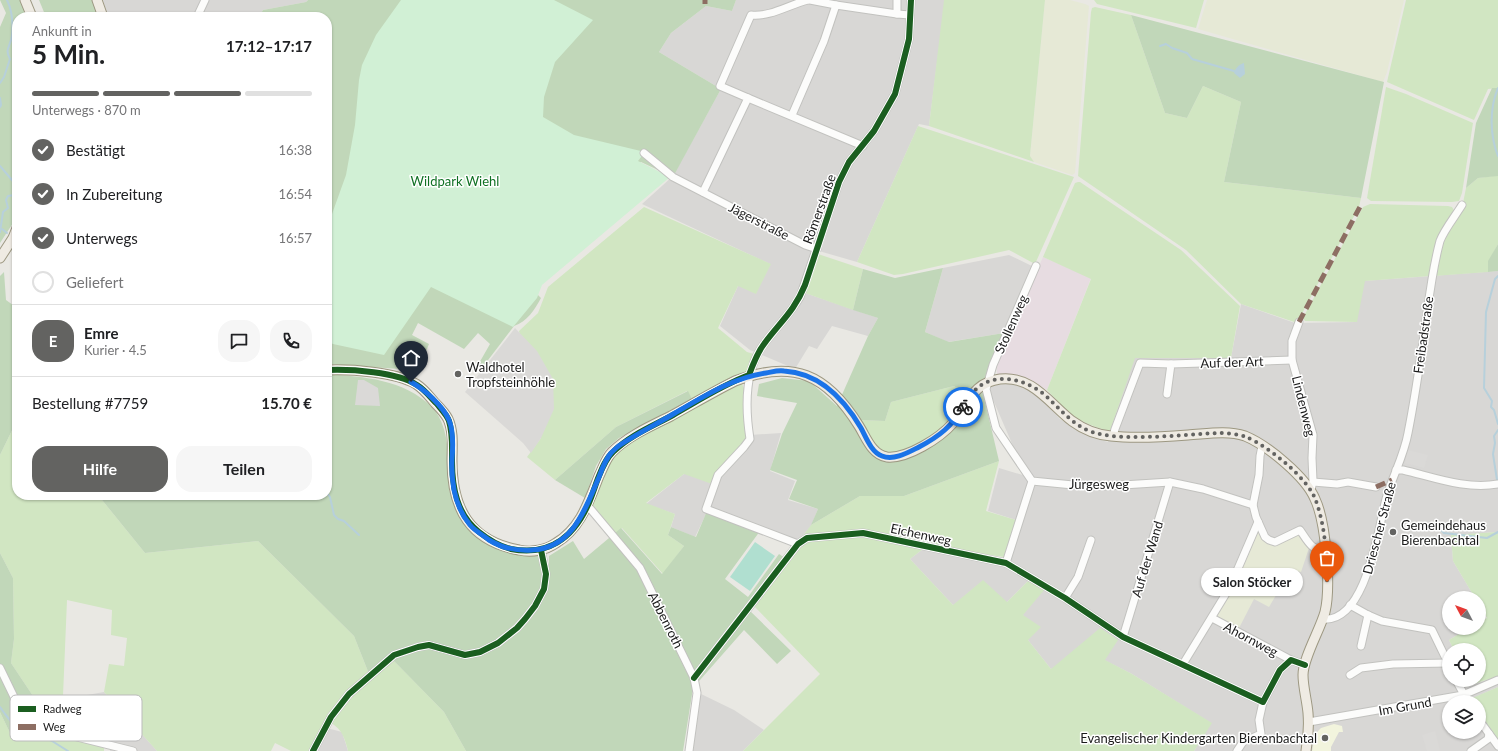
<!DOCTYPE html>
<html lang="de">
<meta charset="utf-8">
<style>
body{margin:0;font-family:Lato,sans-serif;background:#f6f6f6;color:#202124;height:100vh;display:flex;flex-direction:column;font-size:15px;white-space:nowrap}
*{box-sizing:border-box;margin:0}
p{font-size:13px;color:#757577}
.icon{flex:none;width:22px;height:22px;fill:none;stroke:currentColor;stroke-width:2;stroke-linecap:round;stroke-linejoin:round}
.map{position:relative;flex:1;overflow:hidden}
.details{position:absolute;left:12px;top:12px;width:320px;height:488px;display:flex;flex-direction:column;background:#fff;border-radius:16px;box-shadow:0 1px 3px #0004}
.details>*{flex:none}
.needle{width:26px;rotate:311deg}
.fabs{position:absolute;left:1442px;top:591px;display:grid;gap:8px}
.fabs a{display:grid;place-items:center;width:44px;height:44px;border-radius:50%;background:#fff;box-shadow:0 1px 3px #0004;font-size:20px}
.pin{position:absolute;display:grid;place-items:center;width:34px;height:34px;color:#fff;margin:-41px -17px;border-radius:50% 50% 50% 0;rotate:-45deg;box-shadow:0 0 4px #0007}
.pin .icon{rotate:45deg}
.courier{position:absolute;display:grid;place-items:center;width:40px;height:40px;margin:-20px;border:3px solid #1a73e8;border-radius:50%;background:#fff;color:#222;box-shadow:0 1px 5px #0007}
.bubble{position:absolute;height:28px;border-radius:14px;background:#fff;box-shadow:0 1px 3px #0004;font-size:13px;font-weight:700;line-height:28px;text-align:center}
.head em{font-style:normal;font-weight:700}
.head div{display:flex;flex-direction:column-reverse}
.head{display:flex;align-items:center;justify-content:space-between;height:68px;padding:0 20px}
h1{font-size:26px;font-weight:700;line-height:30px}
.bar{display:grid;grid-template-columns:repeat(4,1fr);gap:6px 4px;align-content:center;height:48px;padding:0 20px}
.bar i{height:5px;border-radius:3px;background:#e0e0e0}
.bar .on{background:#636361}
.bar p{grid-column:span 4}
.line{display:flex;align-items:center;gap:10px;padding:0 20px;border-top:1px solid #e0e0e0}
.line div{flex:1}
.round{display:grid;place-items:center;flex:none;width:42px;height:42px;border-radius:16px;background:#f6f6f6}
ol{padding:0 20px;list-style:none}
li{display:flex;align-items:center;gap:12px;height:44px}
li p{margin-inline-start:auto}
li .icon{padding:4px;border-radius:50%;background:#636361;color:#fff;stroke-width:4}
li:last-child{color:#757577}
li i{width:22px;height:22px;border:2px solid #e0e0e0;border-radius:50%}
.button{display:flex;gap:8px;margin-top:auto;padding:8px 20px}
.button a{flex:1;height:46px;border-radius:16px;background:#636361;color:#fff;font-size:16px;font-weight:700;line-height:46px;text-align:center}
.button a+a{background:#f6f6f6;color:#202124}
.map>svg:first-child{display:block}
.residential{fill:#d8d7d5}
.industrial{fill:#e7dce1}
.education{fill:#f2f4dd}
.farmland{fill:#e6e9d6}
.grass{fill:#d1e6c2}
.forest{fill:#c1d7b9}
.park{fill:#d1f0d5}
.pitch{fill:#b0dfd0}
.parking{fill:#dad9d7}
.water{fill:#b7d0db}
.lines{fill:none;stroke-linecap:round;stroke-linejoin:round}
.stream{stroke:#b7d0db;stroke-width:2}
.minor-casing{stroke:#c2c2bf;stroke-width:9}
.major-casing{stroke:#9d9882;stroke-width:11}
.minor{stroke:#fcfcfb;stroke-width:7}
.major{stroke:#efebe3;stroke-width:9}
.quiet{stroke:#8d6e63;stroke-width:5;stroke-dasharray:10 5;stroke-linecap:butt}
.cycleway-casing{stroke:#fff;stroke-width:8}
.cycleway{stroke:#1b5e20;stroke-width:6}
.done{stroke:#636361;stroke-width:4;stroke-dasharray:0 7.2}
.route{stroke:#1a73e8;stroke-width:5}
.poi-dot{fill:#636361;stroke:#fff;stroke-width:1.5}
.labels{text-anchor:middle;stroke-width:3;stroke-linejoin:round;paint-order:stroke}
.park-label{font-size:13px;fill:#107124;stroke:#fff}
.street-label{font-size:13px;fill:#1b1b1b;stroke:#fff}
.poi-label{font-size:13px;fill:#1b1b1b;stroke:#fff;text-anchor:start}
.key{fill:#fff;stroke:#bbb;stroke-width:1}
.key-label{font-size:11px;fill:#1b1b1b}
</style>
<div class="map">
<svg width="1498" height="751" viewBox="0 0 1498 751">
<rect width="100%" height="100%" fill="#e9e8e3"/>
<g class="residential">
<polygon points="103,0 308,0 306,2 263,10 259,17 108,17"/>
<polygon points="736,0 945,0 929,126 919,124 857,262 819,251 805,293 878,318 868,336 832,326 817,349 809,346 795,369 750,350 720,326 738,286 770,264 642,204 673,176 721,89 659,52 671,33 706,6 732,11"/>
<polygon points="1009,255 1034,267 1004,333 948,342 925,332 943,268"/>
<polygon points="1498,271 1498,532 1451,535 1453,561 1475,598 1449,598 1449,628 1469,628 1449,640 1454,650 1449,650 1449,680 1464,680 1465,687 1498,676 1498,687 1471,699 1472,702 1449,702 1449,732 1479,732 1479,712 1498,740 1498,751 1194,751 1211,723 1132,674 1104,660 1051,669 1028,640 1023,615 1031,578 1007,602 953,605 910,559 927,546 1004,558 1016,520 988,511 999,468 1026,476 988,388 997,385 1014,383 1040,396 1060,419 1093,438 1108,442 1110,431 1134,358 1231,358 1241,304 1295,323 1356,322 1364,281"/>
<polygon points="781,433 770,471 795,481 788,500 818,509 811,526 801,538 794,541 709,508 695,537 671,527 675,514 646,504 684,474 750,435"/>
<polygon points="104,692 157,751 110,751 110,749 60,733 87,695"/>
<polygon points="699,693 734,710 764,730 743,751 691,751"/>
<polygon points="327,728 342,732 348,751 310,751 320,731"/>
</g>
<polygon class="industrial" points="1043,257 1091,278 1047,390 1033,382 1020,378 997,375 997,361"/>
<polygon class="education" points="1334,724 1342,726 1343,732 1339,732 1331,747 1331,751 1312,751 1315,735 1318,731 1321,728"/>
<g class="farmland">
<polygon points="1045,0 1070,0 1085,4 1089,6 1075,173 1072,175 1034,162 1030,157"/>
<polygon points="1207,0 1404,0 1387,72 1383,82 1198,29"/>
<polygon points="1258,526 1275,544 1300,533 1309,548 1301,572 1291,570 1269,607 1254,599 1238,630 1213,618"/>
</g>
<g class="grass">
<polygon points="944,0 1045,0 1030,156 1034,162 929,126"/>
<polygon points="1094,0 1204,0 1196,28 1097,4"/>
<polygon points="1406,0 1498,0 1498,88 1488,89 1474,120 1387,82"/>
<polygon points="1095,7 1131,15 1165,113 1187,118 1203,86 1241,102 1224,182 1361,198 1359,207 1297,323 1241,304 1186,250 1078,176 1091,12 1092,8"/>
<polygon points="1386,87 1406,94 1473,123 1462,193 1459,201 1452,202 1371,201 1367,198"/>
<polygon points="918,126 1074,177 1035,264 1009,250 903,274 894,275 857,262"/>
<polygon points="1493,176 1498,176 1498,244 1489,261 1488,272 1434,276 1444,239 1462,208 1466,188 1478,178"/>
<path d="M 1078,182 L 1080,182 L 1181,250 L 1240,306 L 1231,358 L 1135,358 L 1110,431 C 1078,423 1069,414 1047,390 L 1091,279 L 1043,257 L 1075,183 Z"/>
<polygon points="1370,204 1448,206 1452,207 1455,212 1430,276 1365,281 1357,322 1305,321 1303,318 1305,314 1363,207"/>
<polygon points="644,207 771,264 756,294 738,286 718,328 747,352 754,354 747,373 739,375 692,399 687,391 616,427 555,480 527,457 541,438 519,331 538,313 548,287"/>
<polygon points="818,254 863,269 853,310 805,293"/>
<path d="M 741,382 C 749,395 747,423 748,439 L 712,484 L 684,474 L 646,503 L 675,514 L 668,535 L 684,546 L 663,574 L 622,528 L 615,534 L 591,506 L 605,468 L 617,453 L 632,440 Z"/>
<path d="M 954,386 L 966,395 C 962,402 959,414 953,419 C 940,432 898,463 880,451 C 871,444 865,430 860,420 L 885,421 L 891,402 Z"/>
<polygon points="17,420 17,495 98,495 145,553 258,541 354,636 369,674 329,716 320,731 310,751 291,751 275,743 271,751 157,751 104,692 109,664 124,666 127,638 111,635 112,610 67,600 63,696 45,701 33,696 11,663 14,639 13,578 0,553 0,455"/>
<polygon points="999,461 986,511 1016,520 1004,557 927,546 910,559 953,605 983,580 1007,602 1031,578 1045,589 1023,615 1041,627 1028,640 1051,669 1100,628 1118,640 1105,660 1132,674 1212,723 1194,751 743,751 820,674 752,604 811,525 860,496 904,496"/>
<polygon points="1498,532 1498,676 1465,687 1464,680 1479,680 1479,650 1454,650 1449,640 1469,628 1479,628 1479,622 1487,618 1479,604 1479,598 1475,598 1453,561 1451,535"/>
<path d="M 393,660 L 444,712 L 466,751 L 348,751 C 345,739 342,729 331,723 L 351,697 Z"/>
<polygon points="1498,687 1498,740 1479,712 1479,702 1472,702 1470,699"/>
<polygon points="0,712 11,735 44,725 104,747 104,751 0,751"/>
</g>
<g class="forest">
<polygon points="0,0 21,0 27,17 17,17 17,217 0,243 0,27 6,13"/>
<polygon points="39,0 94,0 99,17 46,17"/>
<path d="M 308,0 L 736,0 L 732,11 L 706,6 L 671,33 L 659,52 L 721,89 L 673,177 L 641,162 L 634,168 L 535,292 L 541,298 C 535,309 527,322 514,326 L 482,368 L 478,365 L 490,344 L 478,333 L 464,349 L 418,323 L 412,335 L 429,344 L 425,354 L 411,349 L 400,369 L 327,364 L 327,17 L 259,17 L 263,10 L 306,2 Z"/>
<polygon points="1131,15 1384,82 1361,198 1224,182 1241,102 1203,86 1187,118 1165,113"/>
<polygon points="1492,88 1498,88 1498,176 1478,178 1466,188 1476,123"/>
<polygon points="1498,244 1498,271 1488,272 1488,261"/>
<polygon points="943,268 925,332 949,342 1004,333 986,380 966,395 954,386 891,402 885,421 860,420 884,460 925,447 982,389 999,461 904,496 860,496 811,525 818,509 789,499 797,480 770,470 782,434 797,403 757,396 759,384 782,378 809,381 837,406 868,336 878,318 853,310 863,269 895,278"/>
<polygon points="4,272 6,300 17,308 17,420 0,455 0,276"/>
<path d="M 327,374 C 365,377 403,379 432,407 C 435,410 437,414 439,417 C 451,440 447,464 449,489 C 450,494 454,500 456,506 C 466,531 487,549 514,554 C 522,556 531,555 538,555 L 544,573 L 542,589 L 524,619 L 500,640 L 480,650 L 465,653 L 429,643 L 408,647 L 369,674 L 354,636 L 258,541 L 145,553 L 98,495 L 327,495 Z"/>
<polygon points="688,391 692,399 619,438 606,449 596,466 585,498 555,480 616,427"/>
<polygon points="707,511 760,531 725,579 748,597 779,554 785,558 747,608 791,651 777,664 744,630 693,688 683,751 466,751 444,712 393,660 400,655 429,647 483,654 527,621 549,586 549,556 573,541 584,559 621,528 662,574 684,546 668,535 671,527 696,537"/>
<polygon points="0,553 13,578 14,639 11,663 33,696 45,701 63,696 76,710 63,729 29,712 13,690 0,664"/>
<polygon points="0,675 12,697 44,725 38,730 11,735 0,712"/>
</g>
<polygon class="park" points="401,0 554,0 593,20 555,62 544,97 543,117 574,135 645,152 638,161 670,177 542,285 537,298 513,327 431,287 384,355 333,344 327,341 327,228 346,175 355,125 359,80 362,65 376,35"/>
<polygon class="pitch" points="755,542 775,556 750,591 730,577"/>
<g class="parking">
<polygon points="515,328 537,351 553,379 554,409 541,438 531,453 523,443 465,392"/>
<polygon points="358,380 364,380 378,388 380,406 355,405"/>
<polygon points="1408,450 1428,455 1424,468 1405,463"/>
<polygon points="1435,731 1440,751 1427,751 1422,735"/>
</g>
<path class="water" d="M 1244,63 L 1245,74 L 1240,78 L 1234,73 C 1235,68 1240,64 1244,63 Z"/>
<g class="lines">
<g class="stream">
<polyline points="1160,46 1166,44 1172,48 1187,53 1192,59 1234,71"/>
<path d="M 0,83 L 4,77 L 10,59 C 4,49 11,46 12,35 C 13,24 12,10 7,0"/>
<path d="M 1498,88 C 1489,109 1490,136 1498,156"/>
<polyline points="0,98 1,105 0,107"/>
<polyline points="0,166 17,186"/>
<polyline points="2,229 7,233"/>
<polyline points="0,232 3,212 8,208 6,200 8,196 14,195 17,192"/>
<polyline points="1498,276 1495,279 1486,312 1484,388 1492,401 1491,407 1494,410 1498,424"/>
<polyline points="1497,480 1493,454 1495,443 1494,436 1498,430"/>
<polyline points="327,493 330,497 334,515 338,519 344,521 359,535"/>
<polyline points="1441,530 1444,533 1487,538 1498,532"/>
<polyline points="0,707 5,714 14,725 52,741 68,751"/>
</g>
<defs>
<g id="minor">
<polyline points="810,0 836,5"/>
<polyline points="897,0 897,14"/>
<polyline points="197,17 205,0"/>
<polyline points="748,98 863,146"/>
<polyline points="792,115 824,41 836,5 897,14 910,15"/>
<polyline points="644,153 673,177 805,245 817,249"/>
<path d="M 703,192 L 748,98 L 720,86 L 751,15 C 771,17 788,5 808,0"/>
<polyline points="1036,266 993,365 986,389 996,428 1032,481 1073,485 1107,486 1170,482 1203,489 1253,505"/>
<polyline points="1299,322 1292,341 1292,360 1313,435 1312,458 1313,481 1311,490"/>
<polyline points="1167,394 1171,364 1292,360"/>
<polyline points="1113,436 1115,429 1140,363 1171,364"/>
<path d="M 1262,446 L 1260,456 L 1259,475 L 1253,505 L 1256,517 L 1265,537 L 1269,540 L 1275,542 L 1300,530 C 1307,540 1312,552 1326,550"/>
<path d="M 1396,470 L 1403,470 C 1433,477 1466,490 1498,484"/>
<polyline points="1313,482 1337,484 1348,482 1376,487"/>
<polyline points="588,506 640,568 694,678 697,693 689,751"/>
<path d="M 798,544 L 706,509 L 718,475 L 744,447 L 750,439 C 745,407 744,370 764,344 C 776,328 790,314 800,297 L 839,182 L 849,162 L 874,131 L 895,94 L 909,39 L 911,0"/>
<polyline points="1006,563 1032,481"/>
<polyline points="1065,598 1078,577 1091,540"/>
<polyline points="1350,605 1368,615 1382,621 1432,630 1449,665"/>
<polyline points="1212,618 1291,660"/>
<path d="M 1323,619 C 1366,623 1378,529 1386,499 C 1392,477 1404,456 1408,433 C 1415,398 1420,363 1425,328 C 1429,299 1432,270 1440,241 C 1444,230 1456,215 1462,205"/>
<polyline points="1123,637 1170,482"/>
<polyline points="1361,646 1368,615"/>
<polyline points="1183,664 1230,587 1258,522"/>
<polyline points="0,668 15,699 23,709 36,718 69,735 133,751"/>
<polyline points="1350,675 1361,668 1393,664 1448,663"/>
<polyline points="694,678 798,544 807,538 863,533 1006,563 1065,598 1123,637 1263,702 1280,670 1291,660 1305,665"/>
<polyline points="1456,680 1468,702"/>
<polyline points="1479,720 1498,746"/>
<polyline points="1309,722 1463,695 1498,680"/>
<polyline points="313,751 331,717 349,694 394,655 418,647 429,645 465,655 480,652 498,643 517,628 525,619 535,606 544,589 546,574 541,550"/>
<polyline points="1237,751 1243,742 1261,734 1259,720 1263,702"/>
<polyline points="1471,751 1488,739 1489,734"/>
</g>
<g id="major">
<polyline points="25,0 32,17"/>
<polyline points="97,0 103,17"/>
<polyline points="0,258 13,238 17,228"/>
<path d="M 327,370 C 351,369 395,372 416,384 C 424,389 429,396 435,403 C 440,408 445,413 448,419 C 454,432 452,448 452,461 C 452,509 470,541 519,550 C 532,553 546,550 556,543 C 581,528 589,501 599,476 C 603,468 606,458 612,452 C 628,436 651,426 671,416 C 693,404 713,392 735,381 C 793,359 827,374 859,426 C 866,437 872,455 887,457 C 907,459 940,438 953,423 C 969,405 971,383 1000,379 C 1032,375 1050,404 1072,421 C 1083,429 1098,435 1111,436 C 1136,439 1163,437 1188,435 C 1206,434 1227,430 1245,436 C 1267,445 1306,477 1315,499 C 1326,522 1331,587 1325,612 C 1320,630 1303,658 1303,675 C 1303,687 1307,701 1308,713 C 1309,725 1308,739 1306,751"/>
</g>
</defs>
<use href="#minor" class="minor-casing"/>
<use href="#major" class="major-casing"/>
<use href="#minor" class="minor"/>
<use href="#major" class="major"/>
<g class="quiet">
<polyline points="705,4 705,0"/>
<polyline points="1299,322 1362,203"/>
<polyline points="1376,487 1392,480"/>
</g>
<defs>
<g id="cycleway">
<path d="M 327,370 C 351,369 397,372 417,385 C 425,390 430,397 437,404 C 441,409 447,415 449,421 C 453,434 452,448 452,461 C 452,488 457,515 479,532 C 489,540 499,546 511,549 C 547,556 572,539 587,507 C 591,499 594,489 597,481 C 601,471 605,459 613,452 C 630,435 653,426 673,415 C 698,401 722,385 749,375 C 753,364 757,353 764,344 C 780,322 794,312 805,285 L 839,182 L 849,162 L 874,131 L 895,94 L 909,39 L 911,0"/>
<polyline points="694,678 798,544 807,538 863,533 1006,563 1065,598 1123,637 1263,702 1280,670 1291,660 1305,665"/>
<polyline points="313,751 331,717 349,694 394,655 418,647 429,645 465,655 480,652 498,643 517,628 525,619 535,606 544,589 546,574 541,550"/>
</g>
</defs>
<use href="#cycleway" class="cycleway-casing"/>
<use href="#cycleway" class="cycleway"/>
</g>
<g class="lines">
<path class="done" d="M 963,407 C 968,399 973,391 980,386 C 1000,372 1028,381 1045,395 C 1059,408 1071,423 1089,431 C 1106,437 1123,437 1140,437 C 1167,437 1193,434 1219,433 C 1228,433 1238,434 1246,437 C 1267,445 1309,479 1316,501 C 1325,526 1327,555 1327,582"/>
<path class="route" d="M 411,382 C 424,389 443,406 449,420 C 454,432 453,447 452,459 C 451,482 455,507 470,525 C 475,531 483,535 489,540 C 502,548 517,551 532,550 C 573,548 585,509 599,477 C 602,469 605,460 611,453 C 614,450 617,447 620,445 C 638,433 657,424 675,413 C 705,396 732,378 766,373 C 772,372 778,370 784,371 C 819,373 844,399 861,428 C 866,437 871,452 882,456 C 894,461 909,452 919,447 C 940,436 952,426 963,407"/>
</g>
<g class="poi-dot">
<circle cx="458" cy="374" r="4"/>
<circle cx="1393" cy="532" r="4"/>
<circle cx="1325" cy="738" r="4"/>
</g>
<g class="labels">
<g class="park-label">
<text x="455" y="186">Wildpark Wiehl</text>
</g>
<g class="street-label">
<text transform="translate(819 209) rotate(-70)" y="5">Römerstraße</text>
<text transform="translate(759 221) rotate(27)" y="5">Jägerstraße</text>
<text transform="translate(1011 324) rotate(-66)" y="5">Stollenweg</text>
<text transform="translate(1423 335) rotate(-82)" y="5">Freibadstraße</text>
<text transform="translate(1232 362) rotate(-2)" y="5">Auf der Art</text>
<text transform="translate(1304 406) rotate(76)" y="5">Lindenweg</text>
<text x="1099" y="489">Jürgesweg</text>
<text transform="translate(1379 528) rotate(-75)" y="5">Driescher Straße</text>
<text transform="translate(921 534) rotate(12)" y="5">Eichenweg</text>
<text transform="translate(1147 559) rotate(-73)" y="5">Auf der Wand</text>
<text transform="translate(666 620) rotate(63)" y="5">Abbenroth</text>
<text transform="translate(1251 639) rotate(28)" y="5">Ahornweg</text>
<text transform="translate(1405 706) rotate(-10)" y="5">Im Grund</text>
</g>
<g class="poi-label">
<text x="466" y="372">Waldhotel<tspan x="466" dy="15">Tropfsteinhöhle</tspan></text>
<text x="1401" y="530">Gemeindehaus<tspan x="1401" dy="15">Bierenbachtal</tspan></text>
<text x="1317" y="743" text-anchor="end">Evangelischer Kindergarten Bierenbachtal</text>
</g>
</g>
<rect x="10" y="695" width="132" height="46" rx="6" class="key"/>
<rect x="18" y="706" width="18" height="6" fill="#1b5e20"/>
<rect x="18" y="724" width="18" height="6" fill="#8d6e63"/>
<g class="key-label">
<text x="43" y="713">Radweg</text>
<text x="43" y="731">Weg</text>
</g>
</svg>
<div class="fabs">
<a><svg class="needle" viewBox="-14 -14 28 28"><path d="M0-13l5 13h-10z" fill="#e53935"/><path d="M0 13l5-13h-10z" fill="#757577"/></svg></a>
<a><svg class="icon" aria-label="locate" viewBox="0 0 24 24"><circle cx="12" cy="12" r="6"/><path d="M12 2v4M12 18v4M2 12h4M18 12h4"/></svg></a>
<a><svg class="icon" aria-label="layers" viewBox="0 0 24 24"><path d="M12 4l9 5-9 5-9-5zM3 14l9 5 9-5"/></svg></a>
</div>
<div class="pin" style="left:1327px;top:582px;background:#ea580c"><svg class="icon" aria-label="bag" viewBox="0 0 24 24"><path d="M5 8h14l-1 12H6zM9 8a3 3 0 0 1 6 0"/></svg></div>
<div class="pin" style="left:411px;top:382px;background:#1f2937"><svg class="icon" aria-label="home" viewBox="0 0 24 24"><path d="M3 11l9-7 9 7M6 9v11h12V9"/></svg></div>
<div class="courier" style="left:963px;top:407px"><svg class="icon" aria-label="bike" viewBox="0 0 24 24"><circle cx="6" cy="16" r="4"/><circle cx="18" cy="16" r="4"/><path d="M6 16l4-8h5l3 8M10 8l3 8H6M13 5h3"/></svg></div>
<div class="bubble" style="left:1201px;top:568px;width:102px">Salon Stöcker</div>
<section class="details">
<div class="head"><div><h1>5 Min.</h1><p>Ankunft in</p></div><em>17:12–17:17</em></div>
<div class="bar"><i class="on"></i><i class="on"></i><i class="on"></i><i></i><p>Unterwegs · 870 m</p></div>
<ol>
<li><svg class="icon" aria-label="check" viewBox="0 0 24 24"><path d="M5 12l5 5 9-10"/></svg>Bestätigt<p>16:38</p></li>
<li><svg class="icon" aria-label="check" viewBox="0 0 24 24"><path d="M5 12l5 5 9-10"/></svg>In Zubereitung<p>16:54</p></li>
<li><svg class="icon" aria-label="check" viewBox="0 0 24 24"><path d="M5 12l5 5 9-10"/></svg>Unterwegs<p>16:57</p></li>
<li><i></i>Geliefert</li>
</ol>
<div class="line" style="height:72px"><b class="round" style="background:#636361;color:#fff">E</b><div><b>Emre</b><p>Kurier · 4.5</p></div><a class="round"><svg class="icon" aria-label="chat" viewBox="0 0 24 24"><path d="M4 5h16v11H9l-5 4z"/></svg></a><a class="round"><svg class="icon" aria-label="phone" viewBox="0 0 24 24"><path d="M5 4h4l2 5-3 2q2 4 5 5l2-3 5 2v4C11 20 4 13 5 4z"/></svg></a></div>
<div class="line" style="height:52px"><div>Bestellung #7759</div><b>15.70 €</b></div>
<div class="button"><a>Hilfe</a><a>Teilen</a></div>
</section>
</div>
